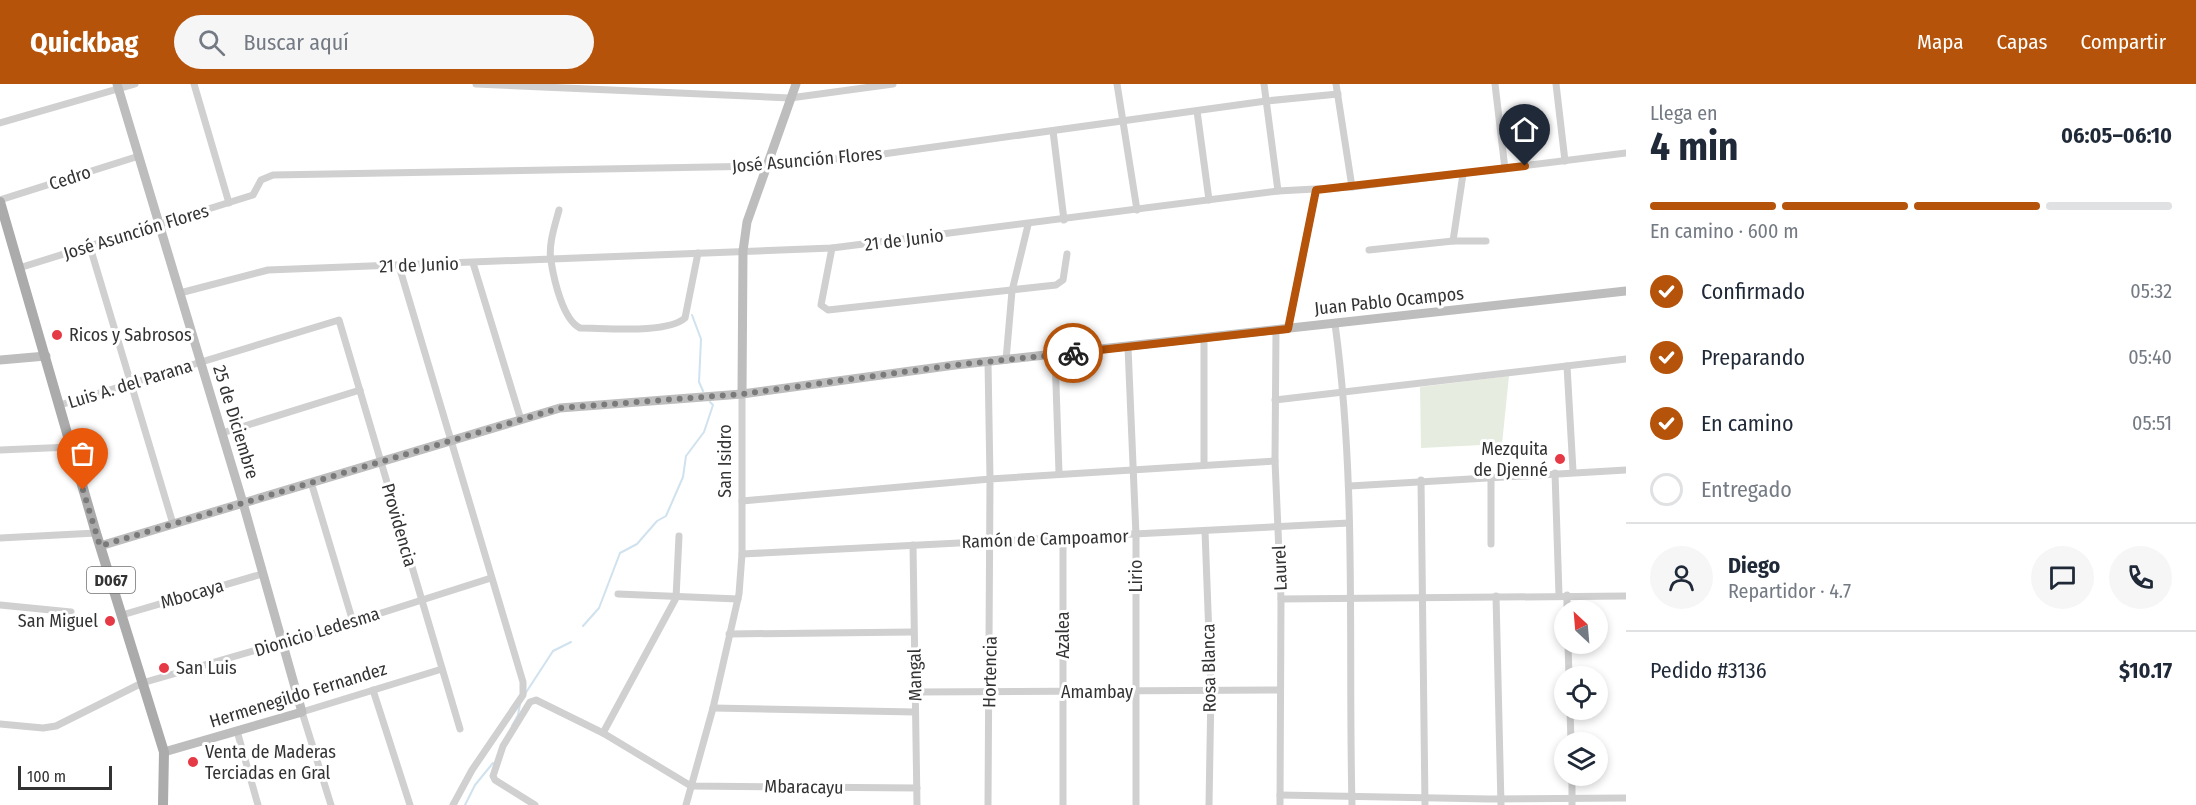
<!DOCTYPE html>
<html lang="es">
<meta charset="utf-8">
<style>
body{margin:0;font-family:"Fira Sans Condensed",sans-serif;background:#f6f6f7;color:#1f2937;height:100vh;display:flex;flex-direction:column;font-size:22px;white-space:nowrap}
*{box-sizing:border-box;margin:0}
p{font-size:20px;color:#747a83}
.icon{flex:none;width:33px;height:33px;fill:none;stroke:currentColor;stroke-width:2;stroke-linecap:round;stroke-linejoin:round}
.map{position:relative;flex:1;overflow:hidden}
.panel{display:flex;flex-direction:column;background:#fff;width:570px}
.panel>*{flex:none}
.needle{width:39px;rotate:334deg}
.buttons{position:absolute;left:1554px;top:516px;display:grid;gap:12px}
.buttons a{display:grid;place-items:center;width:54px;height:54px;border-radius:50%;background:#fff;box-shadow:0 3px 9px #0003;font-size:30px}
.scale{position:absolute;left:18px;bottom:15px;width:94px;box-sizing:border-box;padding-left:6px;border:3px solid #333;border-top:0;font-size:16px;line-height:21px;white-space:nowrap;color:#333;-webkit-text-stroke:4px #fff;paint-order:stroke}
.pin{position:absolute;display:grid;place-items:center;width:51px;height:51px;color:#fff;margin:-62px -26px;border-radius:50% 50% 50% 0;rotate:-45deg;box-shadow:0 0 6px #0007}
.pin .icon{rotate:45deg}
.courier{position:absolute;display:grid;place-items:center;width:60px;height:60px;margin:-30px;border:4px solid #b45309;border-radius:50%;background:#fff;color:#222;box-shadow:0 2px 8px #0007}
.headline em{font-style:normal;font-weight:700}
.headline div{display:flex;flex-direction:column-reverse}
.headline{display:flex;align-items:center;justify-content:space-between;height:102px;padding:0 24px}
h1{font-size:39px;font-weight:700;line-height:45px}
.bar{display:grid;grid-template-columns:repeat(4,1fr);gap:9px 6px;align-content:center;height:72px;padding:0 24px}
.bar i{height:8px;border-radius:4px;background:#e0e1e3}
.bar .active{background:#b45309}
.bar p{grid-column:span 4}
.line{display:flex;align-items:center;gap:15px;padding:0 24px;border-top:2px solid #e0e1e3}
.line div{flex:1}
.round{display:grid;place-items:center;flex:none;width:63px;height:63px;border-radius:32px;background:#f6f6f7}
ol{padding:0 24px;list-style:none}
li{display:flex;align-items:center;gap:18px;height:66px}
li p{margin-inline-start:auto}
li .icon{padding:6px;border-radius:50%;background:#b45309;color:#fff;stroke-width:4}
li:last-child{color:#747a83}
li i{width:33px;height:33px;border:3px solid #e0e1e3;border-radius:50%}
header{display:flex;align-items:center;gap:36px;box-sizing:border-box;height:84px;padding:0 30px;background:#b45309;color:#fff}
header strong{font-size:28px}
nav{display:flex;gap:33px;margin-inline-start:auto;font-size:21px}
.search{width:420px;height:54px;background:#f6f6f7;display:flex;align-items:center;gap:15px;box-sizing:border-box;padding:0 21px;border-radius:33px;color:#747a83;font-size:22px}
main{display:flex;flex:1;min-height:0}
.map>svg:first-child{display:block}
.green{fill:#e6ecdf}
.lines{fill:none;stroke-linecap:round;stroke-linejoin:round}
.stream{stroke:#cfe2ee;stroke-width:2}
.street{stroke:#d0d0d0;stroke-width:7}
.secondary{stroke:#bdbdbd;stroke-width:9}
.primary{stroke:#ababab;stroke-width:10}
.done{stroke:#7a7a7a;stroke-width:6;stroke-dasharray:0 10.8}
.route{stroke:#b45309;stroke-width:8}
.poi-dot{fill:#e63946;stroke:#fff;stroke-width:2}
.labels{text-anchor:middle;stroke-width:6;stroke-linejoin:round;paint-order:stroke}
.shield{fill:#fff;stroke:#707070;stroke-width:1.5}
.shield-label{font-size:16px;font-weight:bold;fill:#333}
.street-label{font-size:18px;fill:#333;stroke:#fff}
.poi-label{font-size:18px;fill:#333;stroke:#fff;text-anchor:start}
</style>
<header>
<strong>Quickbag</strong>
<div class="search"><svg class="icon" aria-label="search" viewBox="0 0 24 24"><circle cx="10" cy="10" r="6"/><path d="M15 15l6 6"/></svg>Buscar aquí</div>
<nav><a>Mapa</a><a>Capas</a><a>Compartir</a></nav>
</header>
<main>
<div class="map">
<svg width="1626" height="721" viewBox="0 0 1626 721">
<rect width="100%" height="100%" fill="#fff"/>
<polygon class="green" points="1509,292 1502,360 1421,364 1420,303"/>
<g class="lines">
<g class="stream">
<polyline points="692,231 701,255 699,298 703,307"/>
<polyline points="583,542 599,524 620,469 637,460 657,437 666,432 683,393 686,372 704,348 713,321 710,318"/>
<polyline points="525,610 553,567 571,558"/>
<polyline points="512,642 518,631 520,620"/>
<polyline points="465,721 475,701 493,679"/>
</g>
<g class="street">
<polyline points="194,0 229,119"/>
<polyline points="476,0 790,14 893,0"/>
<polyline points="1117,0 1137,126"/>
<polyline points="1264,0 1278,107"/>
<polyline points="1336,0 1352,103"/>
<polyline points="1495,0 1505,85"/>
<polyline points="1556,0 1565,77"/>
<polyline points="1197,27 1209,116"/>
<polyline points="0,39 135,0"/>
<polyline points="1053,47 1064,136"/>
<polyline points="0,116 139,72"/>
<path d="M 559,126 C 555,141 548,161 551,177 C 554,196 563,236 580,244 C 606,244 667,250 685,234 L 698,169"/>
<polyline points="1453,157 1463,90"/>
<polyline points="90,163 173,440"/>
<polyline points="832,164 821,221 828,226 1056,201 1063,196 1067,170"/>
<polyline points="1369,166 1453,157 1486,157"/>
<polyline points="473,179 521,336"/>
<polyline points="399,182 523,598 523,611 472,686 453,721"/>
<polyline points="19,184 253,111 261,96 273,91 766,82 883,70 1266,17 1338,10"/>
<polyline points="180,209 268,186 832,164 1278,107 1352,103 1626,69"/>
<path d="M 1335,240 C 1357,400 1348,560 1352,721"/>
<polyline points="1288,245 1316,106"/>
<polyline points="1276,246 1275,377 1281,515 1280,721"/>
<polyline points="1128,263 1136,451 1136,721"/>
<polyline points="1055,271 1059,389"/>
<polyline points="1006,276 1012,207 1028,141"/>
<polyline points="1567,282 1573,387"/>
<polyline points="1275,316 1626,275"/>
<polyline points="60,321 339,236 460,645"/>
<polyline points="222,349 360,306"/>
<polyline points="0,366 71,363"/>
<polyline points="1204,381 1204,254"/>
<polyline points="1555,389 1559,511"/>
<polyline points="1421,396 1425,721"/>
<polyline points="311,398 353,538"/>
<polyline points="1350,402 1626,386"/>
<polyline points="742,417 990,395 988,278"/>
<polyline points="1205,447 1211,606 1209,721"/>
<polyline points="0,454 96,449"/>
<polyline points="1491,460 1491,392"/>
<polyline points="913,461 917,721"/>
<polyline points="742,470 1349,439"/>
<polyline points="618,510 738,515"/>
<polyline points="1567,511 1567,526"/>
<polyline points="1496,512 1501,721"/>
<polyline points="1281,515 1626,512"/>
<polyline points="0,521 71,528"/>
<polyline points="122,531 262,490"/>
<polyline points="729,550 913,548"/>
<polyline points="1568,560 1569,592"/>
<polyline points="373,606 410,721"/>
<polyline points="916,608 1278,606"/>
<polyline points="713,624 915,628"/>
<polyline points="1570,626 1571,658"/>
<polyline points="0,640 43,644 56,642 142,599 353,538 491,494"/>
<polyline points="237,647 258,721"/>
<polyline points="603,649 676,514 679,452"/>
<polyline points="1572,692 1572,721"/>
<polyline points="1280,711 1489,715 1626,714"/>
<polyline points="331,721 302,628 442,585"/>
<polyline points="535,721 495,696 493,692 503,662 530,618 536,616 603,649 691,702 917,704"/>
<polyline points="686,721 713,624 739,510 742,470 742,310"/>
<polyline points="988,721 990,395 1275,377"/>
<polyline points="1063,721 1063,454"/>
</g>
<g class="secondary">
<polyline points="117,0 243,419 302,628 164,668"/>
<polyline points="0,276 46,272"/>
<polyline points="742,310 743,167 747,138 796,0"/>
<polyline points="100,462 560,324 742,310 955,281 1626,207"/>
</g>
<polyline class="primary" points="0,118 96,449 164,668 163,721"/>
</g>
<g class="lines">
<polyline class="done" points="83,406 100,462 560,324 742,310 955,281 1073,269"/>
<polyline class="route" points="1073,269 1288,245 1316,106 1525,82"/>
</g>
<g class="poi-dot">
<circle cx="57" cy="251" r="6"/>
<circle cx="1560" cy="375" r="6"/>
<circle cx="110" cy="537" r="6"/>
<circle cx="164" cy="584" r="6"/>
<circle cx="193" cy="678" r="6"/>
</g>
<g class="labels">
<rect class="shield" x="87" y="483" width="48" height="26" rx="4.5"/>
<g class="shield-label">
<text x="111" y="502">D067</text>
</g>
<g class="street-label">
<text transform="translate(807 76) rotate(-5)" y="6">José Asunción Flores</text>
<text transform="translate(70 94) rotate(-18)" y="6">Cedro</text>
<text transform="translate(136 148) rotate(-17)" y="6">José Asunción Flores</text>
<text transform="translate(904 156) rotate(-7)" y="6">21 de Junio</text>
<text transform="translate(419 181) rotate(-2)" y="6">21 de Junio</text>
<text transform="translate(1389 217) rotate(-6)" y="6">Juan Pablo Ocampos</text>
<text transform="translate(130 300) rotate(-17)" y="6">Luis A. del Parana</text>
<text transform="translate(236 338) rotate(73)" y="6">25 de Diciembre</text>
<text transform="translate(725 377) rotate(-90)" y="6">San Isidro</text>
<text transform="translate(399 441) rotate(74)" y="6">Providencia</text>
<text transform="translate(1045 455) rotate(-2)" y="6">Ramón de Campoamor</text>
<text transform="translate(1280 484) rotate(-92)" y="6">Laurel</text>
<text transform="translate(1136 492) rotate(-90)" y="6">Lirio</text>
<text transform="translate(192 510) rotate(-16)" y="6">Mbocaya</text>
<text transform="translate(317 548) rotate(-17)" y="6">Dionicio Ledesma</text>
<text transform="translate(1063 551) rotate(-90)" y="6">Azalea</text>
<text transform="translate(1209 584) rotate(-91)" y="6">Rosa Blanca</text>
<text transform="translate(990 588) rotate(-89)" y="6">Hortencia</text>
<text transform="translate(915 591) rotate(-91)" y="6">Mangal</text>
<text x="1097" y="614">Amambay</text>
<text transform="translate(298 611) rotate(-17)" y="6">Hermenegildo Fernandez</text>
<text transform="translate(804 703) rotate(1)" y="6">Mbaracayu</text>
</g>
<g class="poi-label">
<text x="69" y="257">Ricos y Sabrosos</text>
<text x="1548" y="371" text-anchor="end">Mezquita<tspan x="1548" dy="21">de Djenné</tspan></text>
<text x="98" y="543" text-anchor="end">San Miguel</text>
<text x="176" y="590">San Luis</text>
<text x="205" y="674">Venta de Maderas<tspan x="205" dy="21">Terciadas en Gral</tspan></text>
</g>
</g>
</svg>
<div class="buttons">
<a><svg class="needle" viewBox="-14 -14 28 28"><path d="M0-13l5 13h-10z" fill="#e53935"/><path d="M0 13l5-13h-10z" fill="#747a83"/></svg></a>
<a><svg class="icon" aria-label="locate" viewBox="0 0 24 24"><circle cx="12" cy="12" r="6"/><path d="M12 2v4M12 18v4M2 12h4M18 12h4"/></svg></a>
<a><svg class="icon" aria-label="layers" viewBox="0 0 24 24"><path d="M12 4l9 5-9 5-9-5zM3 14l9 5 9-5"/></svg></a>
</div>
<div class="scale">100 m</div>
<div class="pin" style="left:83px;top:406px;background:#ea580c"><svg class="icon" aria-label="bag" viewBox="0 0 24 24"><path d="M5 8h14l-1 12H6zM9 8a3 3 0 0 1 6 0"/></svg></div>
<div class="pin" style="left:1525px;top:82px;background:#1f2937"><svg class="icon" aria-label="home" viewBox="0 0 24 24"><path d="M3 11l9-7 9 7M6 9v11h12V9"/></svg></div>
<div class="courier" style="left:1073px;top:269px"><svg class="icon" aria-label="bike" viewBox="0 0 24 24"><circle cx="6" cy="16" r="4"/><circle cx="18" cy="16" r="4"/><path d="M6 16l4-8h5l3 8M10 8l3 8H6M13 5h3"/></svg></div>
</div>
<section class="panel">
<div class="headline"><div><h1>4 min</h1><p>Llega en</p></div><em>06:05–06:10</em></div>
<div class="bar"><i class="active"></i><i class="active"></i><i class="active"></i><i></i><p>En camino · 600 m</p></div>
<ol>
<li><svg class="icon" aria-label="check" viewBox="0 0 24 24"><path d="M5 12l5 5 9-10"/></svg>Confirmado<p>05:32</p></li>
<li><svg class="icon" aria-label="check" viewBox="0 0 24 24"><path d="M5 12l5 5 9-10"/></svg>Preparando<p>05:40</p></li>
<li><svg class="icon" aria-label="check" viewBox="0 0 24 24"><path d="M5 12l5 5 9-10"/></svg>En camino<p>05:51</p></li>
<li><i></i>Entregado</li>
</ol>
<div class="line" style="height:108px"><a class="round"><svg class="icon" aria-label="person" viewBox="0 0 24 24"><circle cx="12" cy="8" r="4"/><path d="M4 21q1-7 8-7t8 7"/></svg></a><div><b>Diego</b><p>Repartidor · 4.7</p></div><a class="round"><svg class="icon" aria-label="chat" viewBox="0 0 24 24"><path d="M4 5h16v11H9l-5 4z"/></svg></a><a class="round"><svg class="icon" aria-label="phone" viewBox="0 0 24 24"><path d="M5 4h4l2 5-3 2q2 4 5 5l2-3 5 2v4C11 20 4 13 5 4z"/></svg></a></div>
<div class="line" style="height:78px"><div>Pedido #3136</div><b>$10.17</b></div>
</section>
</main>
